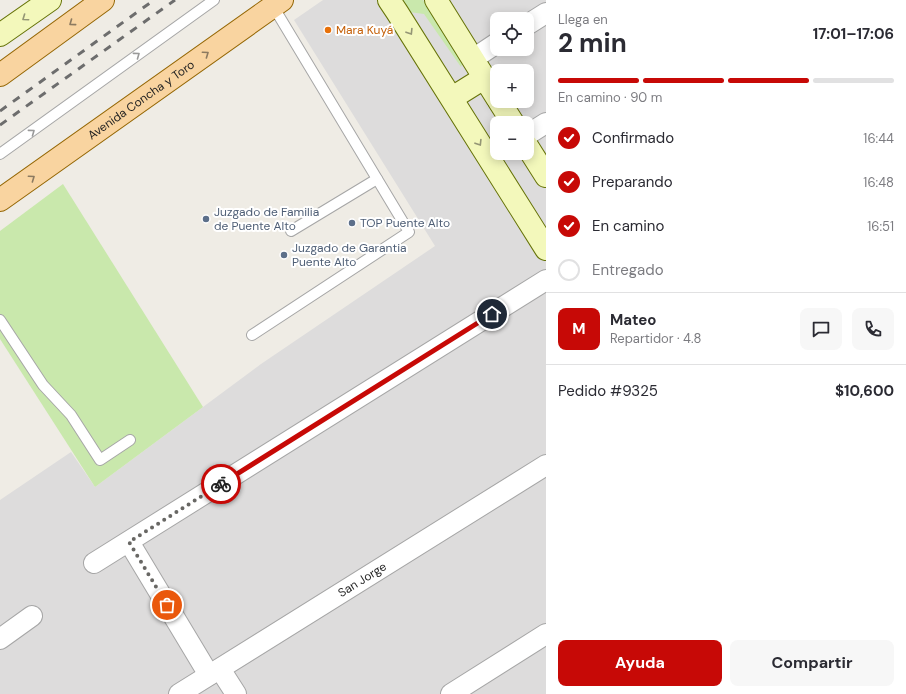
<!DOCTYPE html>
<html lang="es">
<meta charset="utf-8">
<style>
body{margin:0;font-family:"DM Sans",sans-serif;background:#f7f7f7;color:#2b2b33;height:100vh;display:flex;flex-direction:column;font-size:15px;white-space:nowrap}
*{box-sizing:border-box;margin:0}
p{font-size:13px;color:#7c7c81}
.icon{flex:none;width:22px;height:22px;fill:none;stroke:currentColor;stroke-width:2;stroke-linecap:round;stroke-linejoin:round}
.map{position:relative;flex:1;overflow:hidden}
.side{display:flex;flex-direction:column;background:#fff;width:360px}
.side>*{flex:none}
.fabs{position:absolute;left:490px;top:12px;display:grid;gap:8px}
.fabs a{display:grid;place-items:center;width:44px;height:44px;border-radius:8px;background:#fff;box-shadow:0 2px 10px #0003;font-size:20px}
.pin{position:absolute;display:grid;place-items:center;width:34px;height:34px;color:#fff;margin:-17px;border:2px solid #fff;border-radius:50%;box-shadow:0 1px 4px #0007}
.courier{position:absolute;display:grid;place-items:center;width:40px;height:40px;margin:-20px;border:3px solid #c70906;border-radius:50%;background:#fff;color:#222;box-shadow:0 1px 5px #0007}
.overview em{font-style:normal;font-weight:700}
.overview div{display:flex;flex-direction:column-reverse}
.overview{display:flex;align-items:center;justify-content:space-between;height:68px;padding:0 12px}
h1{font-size:26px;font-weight:700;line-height:30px}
.bar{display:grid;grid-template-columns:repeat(4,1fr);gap:6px 4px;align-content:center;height:48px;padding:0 12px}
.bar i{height:5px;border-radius:3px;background:#e1e1e2}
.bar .on{background:#c70906}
.bar p{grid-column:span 4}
.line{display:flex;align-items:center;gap:10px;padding:0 12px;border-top:1px solid #e1e1e2}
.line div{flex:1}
.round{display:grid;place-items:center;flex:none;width:42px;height:42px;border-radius:8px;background:#f7f7f7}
ol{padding:0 12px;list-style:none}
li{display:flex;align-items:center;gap:12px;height:44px}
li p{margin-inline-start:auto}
li .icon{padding:4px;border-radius:50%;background:#c70906;color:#fff;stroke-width:4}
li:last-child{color:#7c7c81}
li i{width:22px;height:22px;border:2px solid #e1e1e2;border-radius:50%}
.primary-button{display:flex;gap:8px;margin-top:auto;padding:8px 12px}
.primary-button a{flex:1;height:46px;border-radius:8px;background:#c70906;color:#fff;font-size:16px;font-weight:700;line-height:46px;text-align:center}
.primary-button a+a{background:#f7f7f7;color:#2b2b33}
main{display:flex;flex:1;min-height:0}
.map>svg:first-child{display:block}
.residential{fill:#dddcdc;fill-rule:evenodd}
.grass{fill:#c9e8ac}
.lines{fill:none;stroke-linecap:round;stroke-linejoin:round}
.lane-casing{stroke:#a6a6a6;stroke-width:12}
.street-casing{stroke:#a6a6a6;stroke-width:22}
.secondary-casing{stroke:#667308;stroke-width:24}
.primary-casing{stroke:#956705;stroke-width:24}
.lane{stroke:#fff;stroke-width:10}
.street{stroke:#fff;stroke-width:20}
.secondary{stroke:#f3f8bb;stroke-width:22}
.primary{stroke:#f9d4a0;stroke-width:22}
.rail{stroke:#6d6d6d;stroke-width:3;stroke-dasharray:8 8;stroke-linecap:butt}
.oneway{stroke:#949675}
.oneway2{stroke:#8c7a60}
.oneway3{stroke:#9a9a9a}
.done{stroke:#686764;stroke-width:4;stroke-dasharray:0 7.2}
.route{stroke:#c70906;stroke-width:5}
.food-dot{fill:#e8710a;stroke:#fff;stroke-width:1.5}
.service-dot{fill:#5c6f8a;stroke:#fff;stroke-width:1.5}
.labels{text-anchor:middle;stroke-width:4;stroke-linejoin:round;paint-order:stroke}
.food-label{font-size:12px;fill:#c56008;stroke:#fff;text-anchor:start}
.street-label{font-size:12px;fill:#1f1f1f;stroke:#fff}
.service-label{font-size:12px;fill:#4e5e75;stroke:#fff;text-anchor:start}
</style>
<main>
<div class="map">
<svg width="546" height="694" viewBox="0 0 546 694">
<rect width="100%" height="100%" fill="#efece5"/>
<path class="residential" d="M 323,0 L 546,0 L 546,694 L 0,694 L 0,500 L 71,452 L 95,487 L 261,364 L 435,246 L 294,20 ZM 497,19 L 527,19 L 527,49 L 497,49 ZM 497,71 L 527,71 L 527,101 L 497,101 ZM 497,123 L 527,123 L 527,153 L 497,153 Z"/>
<g class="grass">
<polygon points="400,0 423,0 463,62 461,67 424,14 409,12"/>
<polygon points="63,184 203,407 95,487 0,339 0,231"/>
</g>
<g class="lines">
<defs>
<g id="lane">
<polyline points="0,154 214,0"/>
<polyline points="291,231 377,179"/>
<polyline points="0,320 43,385 71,415 100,460 130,440"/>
<polyline points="252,335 409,232 273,6"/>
</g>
<g id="street">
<polyline points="527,25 546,13"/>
<polyline points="473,59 497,43"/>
<polyline points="527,135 546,123"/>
<polyline points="129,542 209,675"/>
<polyline points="94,563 546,280"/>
<polyline points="0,639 32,616"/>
<polyline points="220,669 236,694"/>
<path id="s1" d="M 179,694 L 546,465"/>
<polyline points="451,694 546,634"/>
</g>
<g id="secondary">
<polyline points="389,0 397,12 546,249"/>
<polyline points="436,0 497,98"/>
<polyline points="0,35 50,0"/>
<polyline points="452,98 484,78"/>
<polyline points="499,101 513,123"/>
<polyline points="527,146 546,176"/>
</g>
<g id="primary">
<polyline points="0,75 103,0"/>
<path id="s2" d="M 0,200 L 282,0"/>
</g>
</defs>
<use href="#lane" class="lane-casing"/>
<use href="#street" class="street-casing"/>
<use href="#secondary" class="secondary-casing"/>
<use href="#primary" class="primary-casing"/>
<use href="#lane" class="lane"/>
<use href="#street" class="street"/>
<use href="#secondary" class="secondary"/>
<use href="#primary" class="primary"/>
<g class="rail">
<polyline points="0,111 154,0"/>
<polyline points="0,125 175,0"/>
</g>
</g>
<defs><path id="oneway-chevron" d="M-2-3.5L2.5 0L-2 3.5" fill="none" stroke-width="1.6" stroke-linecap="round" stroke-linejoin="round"/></defs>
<g class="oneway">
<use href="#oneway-chevron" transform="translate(25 18) rotate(145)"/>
<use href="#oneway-chevron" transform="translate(410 32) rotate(58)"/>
<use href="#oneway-chevron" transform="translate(479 143) rotate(58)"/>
</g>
<g class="oneway2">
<use href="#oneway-chevron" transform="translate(72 23) rotate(144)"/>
<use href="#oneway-chevron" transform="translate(206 54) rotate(-35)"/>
<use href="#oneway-chevron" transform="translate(32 178) rotate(-35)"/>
</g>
<g class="oneway3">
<use href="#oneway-chevron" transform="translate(137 55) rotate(-36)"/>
<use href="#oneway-chevron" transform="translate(32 132) rotate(-36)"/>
</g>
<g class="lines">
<polyline class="done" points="167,605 129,542 221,484"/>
<polyline class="route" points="221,484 492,314"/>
</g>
<circle class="food-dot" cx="328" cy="30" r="4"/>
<g class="service-dot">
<circle cx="206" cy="219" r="4"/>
<circle cx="352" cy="223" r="4"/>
<circle cx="284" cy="255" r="4"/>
</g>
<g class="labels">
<g class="food-label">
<text x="336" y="34">Mara Kuyá</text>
</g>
<g class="street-label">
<text dy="4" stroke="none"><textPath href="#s2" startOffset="173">Avenida Concha y Toro</textPath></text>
<text dy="4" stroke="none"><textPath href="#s1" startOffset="216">San Jorge</textPath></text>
</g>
<g class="service-label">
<text x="214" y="216">Juzgado de Familia<tspan x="214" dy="14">de Puente Alto</tspan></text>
<text x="360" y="227">TOP Puente Alto</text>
<text x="292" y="252">Juzgado de Garantia<tspan x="292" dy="14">Puente Alto</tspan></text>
</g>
</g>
</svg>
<div class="fabs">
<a><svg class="icon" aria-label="locate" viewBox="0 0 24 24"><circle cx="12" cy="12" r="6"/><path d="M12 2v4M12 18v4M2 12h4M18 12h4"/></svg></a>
<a>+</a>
<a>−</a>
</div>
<div class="pin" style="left:167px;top:605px;background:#ea580c"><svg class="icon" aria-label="bag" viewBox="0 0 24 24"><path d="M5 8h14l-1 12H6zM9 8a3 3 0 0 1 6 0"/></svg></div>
<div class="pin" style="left:492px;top:314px;background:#1f2937"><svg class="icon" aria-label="home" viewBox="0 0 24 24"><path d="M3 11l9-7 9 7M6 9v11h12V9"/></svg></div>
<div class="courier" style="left:221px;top:484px"><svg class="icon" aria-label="bike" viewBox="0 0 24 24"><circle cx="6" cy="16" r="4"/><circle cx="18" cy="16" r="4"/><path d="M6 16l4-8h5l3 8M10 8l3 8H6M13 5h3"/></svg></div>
</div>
<section class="side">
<div class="overview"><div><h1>2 min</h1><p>Llega en</p></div><em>17:01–17:06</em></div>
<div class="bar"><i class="on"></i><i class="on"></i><i class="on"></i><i></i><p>En camino · 90 m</p></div>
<ol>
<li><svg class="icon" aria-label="check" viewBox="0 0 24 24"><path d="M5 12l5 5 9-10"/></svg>Confirmado<p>16:44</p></li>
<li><svg class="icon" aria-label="check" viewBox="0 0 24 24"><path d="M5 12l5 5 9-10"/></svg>Preparando<p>16:48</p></li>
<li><svg class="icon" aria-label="check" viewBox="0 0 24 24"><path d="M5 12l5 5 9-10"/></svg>En camino<p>16:51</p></li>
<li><i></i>Entregado</li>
</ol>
<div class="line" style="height:72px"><b class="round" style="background:#c70906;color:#fff">M</b><div><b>Mateo</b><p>Repartidor · 4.8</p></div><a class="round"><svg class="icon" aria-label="chat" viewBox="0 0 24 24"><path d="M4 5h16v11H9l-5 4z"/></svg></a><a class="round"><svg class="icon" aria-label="phone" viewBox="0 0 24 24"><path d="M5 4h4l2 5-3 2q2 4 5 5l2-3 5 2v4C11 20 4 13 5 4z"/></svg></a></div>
<div class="line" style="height:52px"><div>Pedido #9325</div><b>$10,600</b></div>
<div class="primary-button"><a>Ayuda</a><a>Compartir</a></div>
</section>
</main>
